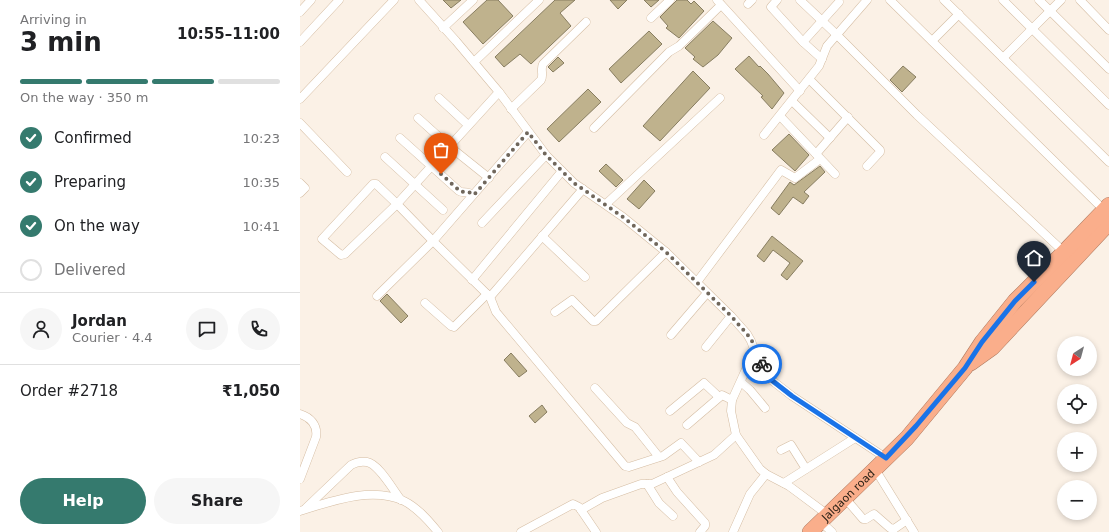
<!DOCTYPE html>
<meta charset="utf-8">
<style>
body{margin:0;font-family:"DejaVu Sans",sans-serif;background:#f6f6f6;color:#202124;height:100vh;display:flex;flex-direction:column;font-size:15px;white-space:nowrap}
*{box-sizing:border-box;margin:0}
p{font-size:13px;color:#757577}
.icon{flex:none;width:22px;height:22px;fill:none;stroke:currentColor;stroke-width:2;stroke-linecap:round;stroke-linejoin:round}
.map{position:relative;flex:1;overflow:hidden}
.drawer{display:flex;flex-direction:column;background:#fff;width:300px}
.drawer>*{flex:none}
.needle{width:26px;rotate:216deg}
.tools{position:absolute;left:757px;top:336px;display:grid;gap:8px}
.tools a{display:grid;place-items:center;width:40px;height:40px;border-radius:50%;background:#fff;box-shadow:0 2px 6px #0003;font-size:20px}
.pin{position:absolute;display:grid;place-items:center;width:34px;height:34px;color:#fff;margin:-41px -17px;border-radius:50% 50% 50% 0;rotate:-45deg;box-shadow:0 0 4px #0007}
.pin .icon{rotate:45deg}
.courier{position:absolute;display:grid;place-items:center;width:40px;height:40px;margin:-20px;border:3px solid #1a73e8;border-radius:50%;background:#fff;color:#222;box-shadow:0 1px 5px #0007}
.headline em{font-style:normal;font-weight:800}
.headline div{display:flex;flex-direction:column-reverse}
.headline{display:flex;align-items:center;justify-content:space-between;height:68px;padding:0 20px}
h1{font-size:26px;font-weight:800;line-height:30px}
.bar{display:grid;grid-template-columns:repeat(4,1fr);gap:6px 4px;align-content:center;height:48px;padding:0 20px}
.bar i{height:5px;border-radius:3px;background:#e0e0e0}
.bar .current{background:#357a6e}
.bar p{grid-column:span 4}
.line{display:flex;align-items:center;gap:10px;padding:0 20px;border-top:1px solid #e0e0e0}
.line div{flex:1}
.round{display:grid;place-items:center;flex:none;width:42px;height:42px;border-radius:21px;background:#f6f6f6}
ol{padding:0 20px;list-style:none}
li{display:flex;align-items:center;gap:12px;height:44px}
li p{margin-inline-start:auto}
li .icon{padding:4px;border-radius:50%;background:#357a6e;color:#fff;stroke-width:4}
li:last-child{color:#757577}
li i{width:22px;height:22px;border:2px solid #e0e0e0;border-radius:50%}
.action{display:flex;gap:8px;margin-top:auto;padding:8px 20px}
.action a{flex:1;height:46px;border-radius:24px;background:#357a6e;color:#fff;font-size:16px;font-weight:800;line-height:46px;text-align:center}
.action a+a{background:#f6f6f6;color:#202124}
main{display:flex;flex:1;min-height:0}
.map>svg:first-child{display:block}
.building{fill:#bfb28d;stroke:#877d60}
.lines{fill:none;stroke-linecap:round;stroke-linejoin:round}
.street-casing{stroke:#d5bda3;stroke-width:9}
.highway-casing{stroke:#af7b61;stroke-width:16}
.street{stroke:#fff;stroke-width:8}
.highway{stroke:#faae8b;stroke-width:15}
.done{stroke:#70675c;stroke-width:4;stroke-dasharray:0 7.2}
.route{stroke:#1a73e8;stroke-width:5}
.labels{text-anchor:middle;stroke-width:4;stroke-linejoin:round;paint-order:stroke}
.street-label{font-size:11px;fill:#251c12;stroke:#fff}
</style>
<main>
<section class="drawer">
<div class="headline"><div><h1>3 min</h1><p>Arriving in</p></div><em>10:55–11:00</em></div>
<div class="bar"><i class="current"></i><i class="current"></i><i class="current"></i><i></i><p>On the way · 350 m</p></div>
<ol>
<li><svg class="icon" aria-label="check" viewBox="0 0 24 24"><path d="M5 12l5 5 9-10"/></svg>Confirmed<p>10:23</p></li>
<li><svg class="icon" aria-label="check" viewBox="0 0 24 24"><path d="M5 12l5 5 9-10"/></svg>Preparing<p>10:35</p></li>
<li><svg class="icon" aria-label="check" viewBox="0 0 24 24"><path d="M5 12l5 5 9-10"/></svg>On the way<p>10:41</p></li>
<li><i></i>Delivered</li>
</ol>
<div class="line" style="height:72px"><a class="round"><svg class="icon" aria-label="person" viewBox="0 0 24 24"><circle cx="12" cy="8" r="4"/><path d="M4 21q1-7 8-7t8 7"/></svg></a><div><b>Jordan</b><p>Courier · 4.4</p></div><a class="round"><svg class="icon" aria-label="chat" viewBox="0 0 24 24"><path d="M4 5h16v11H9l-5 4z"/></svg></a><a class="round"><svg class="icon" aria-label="phone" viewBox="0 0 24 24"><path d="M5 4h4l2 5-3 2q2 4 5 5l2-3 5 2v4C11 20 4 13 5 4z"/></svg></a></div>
<div class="line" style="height:52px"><div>Order #2718</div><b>₹1,050</b></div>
<div class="action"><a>Help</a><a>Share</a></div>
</section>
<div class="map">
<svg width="809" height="532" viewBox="0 0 809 532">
<rect width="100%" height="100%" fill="#fbf1e6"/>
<g class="building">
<polygon points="143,0 161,0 151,8"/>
<polygon points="187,0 198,0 213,16 183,44 163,22"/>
<polygon points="255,0 275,0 260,13 271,26 231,64 220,54 204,67 195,57"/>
<polygon points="310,0 327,0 318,9"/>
<polygon points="344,0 359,0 351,7"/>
<polygon points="377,0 387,0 391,4 394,1 404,11 379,38 366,28 368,26 360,17"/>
<polygon points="413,21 432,38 418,55 403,67 393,59 395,57 385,48"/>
<polygon points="349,31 362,44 321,83 309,69"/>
<polygon points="449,56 459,67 460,66 468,74 484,93 472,109 461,97 463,96 435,69"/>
<polygon points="258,57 264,63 253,72 248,67"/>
<polygon points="603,66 616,77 602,92 590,80"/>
<polygon points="393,71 410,88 360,141 343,126"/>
<polygon points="288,89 301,102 259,142 247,129"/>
<polygon points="489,134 509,155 495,171 472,150"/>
<polygon points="306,164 323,180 316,187 299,171"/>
<polygon points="520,166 525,172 504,192 509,196 503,204 493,197 479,215 471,208 490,182 494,185"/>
<polygon points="344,180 355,191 339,209 327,199"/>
<polygon points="472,236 503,261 487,280 481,275 490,263 473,250 464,262 457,256"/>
<polygon points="87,294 108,316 101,323 80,301"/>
<polygon points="211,353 227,371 219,377 204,360"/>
<polygon points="242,405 247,412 235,423 229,416"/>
</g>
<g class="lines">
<defs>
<g id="street">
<polyline points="119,0 156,41 199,92 246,155 274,183 323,217 366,252 431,316 447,334 451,341 454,349 452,356 432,400 431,411 436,435 460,469 466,474 489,486 528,515"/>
<polyline points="417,0 500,91"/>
<polyline points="477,0 471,7 503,42 539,2"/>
<polyline points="500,0 537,35 617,115 764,252"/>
<polyline points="590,0 804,210"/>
<polyline points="644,0 809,162"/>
<polyline points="703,0 809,105"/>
<polyline points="739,0 809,69"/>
<polyline points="780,0 809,30"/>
<polyline points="448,4 452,0"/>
<polyline points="0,12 11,0"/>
<polyline points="351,18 370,0"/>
<polyline points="143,28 173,0"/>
<polyline points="632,41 659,14"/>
<polyline points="0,42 39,0"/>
<polyline points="503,42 522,59"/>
<polyline points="703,58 761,0"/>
<polyline points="174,62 239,0"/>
<polyline points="509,79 580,150 580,152 567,166"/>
<polyline points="139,98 168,125"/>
<polyline points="0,99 94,0"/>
<polyline points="492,101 530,138"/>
<path d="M 211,109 L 241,80 C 244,75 240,69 243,64 L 286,22"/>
<polyline points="480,116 535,174"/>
<polyline points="118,118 149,146 189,178"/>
<polyline points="0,123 47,172"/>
<polyline points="294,128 369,52 379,46 421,5"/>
<polyline points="228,132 133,241 190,297 196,312 325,466 329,467 363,456 381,443 399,462"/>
<polyline points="464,135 519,66 527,46 567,0"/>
<path d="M 100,138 L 159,191 C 163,194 166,190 173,195"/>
<polyline points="516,154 548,117"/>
<polyline points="85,157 143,210"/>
<polyline points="0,183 5,188 0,193"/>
<polygon points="73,184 76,184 97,204 45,254 41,255 22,239"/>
<polyline points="306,204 420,98"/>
<polyline points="182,223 246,155"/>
<polyline points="242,236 285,277"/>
<polyline points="172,280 262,171"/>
<polyline points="397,282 481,170 495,178 520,159"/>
<polyline points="77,296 133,241 97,204 199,92"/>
<polyline points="190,297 283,189"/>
<polyline points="125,303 151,326 154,327 187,294"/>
<polyline points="255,312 272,300 293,321 296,321 366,252"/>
<polyline points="371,335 407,293"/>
<polyline points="406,347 431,316"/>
<polyline points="452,356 464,366 465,375 492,396 586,458"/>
<polyline points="441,382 450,390 465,408"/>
<polyline points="295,388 327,423 335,427 359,457"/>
<polyline points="370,411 404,383 419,397"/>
<path d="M 0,414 C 10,417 18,425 16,437 L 0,479"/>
<polyline points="387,425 422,395 432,400"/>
<polyline points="481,450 491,445 506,469"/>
<polyline points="575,469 614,532"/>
<polyline points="367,477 377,492 405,523 405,526 400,532"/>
<polyline points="484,483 555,438"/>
<polyline points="347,484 359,503 373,516"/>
<polyline points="545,498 563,519 566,519 574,514 590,528 594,529 607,520"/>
<path d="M 6,508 L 51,465 C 56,462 61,461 67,462 C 79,464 93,490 101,500"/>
<polyline points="281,510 302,498 341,484 352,484 414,455 436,435"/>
<path d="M 0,511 C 32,501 72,486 104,501 C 118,508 129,521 138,532"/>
<polyline points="521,522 532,532"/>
<polyline points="221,532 273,504 279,507 296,532"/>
<polyline points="433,532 450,494 466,474"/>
</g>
<g id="highway">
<polyline points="671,363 692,348 809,223"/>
<path id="s1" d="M 510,532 L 607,438 L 665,368 L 682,342 L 715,301 L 764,252 L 809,205"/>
</g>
</defs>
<use href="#street" class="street-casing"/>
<use href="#highway" class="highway-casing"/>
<use href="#street" class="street"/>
<use href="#highway" class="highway"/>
</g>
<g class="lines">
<polyline class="done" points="141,174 161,192 167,191 174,195 228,132 246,155 274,183 323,217 366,252 431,316 447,334 452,341 454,349 452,356 462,364"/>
<polyline class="route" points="462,364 464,366 465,375 492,396 586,458 616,426 665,368 682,342 715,301 734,282"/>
</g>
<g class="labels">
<g class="street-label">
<text dy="4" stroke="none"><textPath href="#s1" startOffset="53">Jalgaon road</textPath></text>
</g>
</g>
</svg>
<div class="tools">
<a><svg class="needle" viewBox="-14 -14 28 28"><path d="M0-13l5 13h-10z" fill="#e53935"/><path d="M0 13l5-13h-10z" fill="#757577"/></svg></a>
<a><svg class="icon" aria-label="locate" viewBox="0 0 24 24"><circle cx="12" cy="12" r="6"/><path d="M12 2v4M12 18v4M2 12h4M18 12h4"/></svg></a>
<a>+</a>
<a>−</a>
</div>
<div class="pin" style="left:141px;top:174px;background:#ea580c"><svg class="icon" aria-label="bag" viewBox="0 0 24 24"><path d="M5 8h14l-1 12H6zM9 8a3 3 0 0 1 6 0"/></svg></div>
<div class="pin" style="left:734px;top:282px;background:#1f2937"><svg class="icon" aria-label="home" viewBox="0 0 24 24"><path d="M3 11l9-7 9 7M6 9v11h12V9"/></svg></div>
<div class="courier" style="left:462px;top:364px"><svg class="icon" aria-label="bike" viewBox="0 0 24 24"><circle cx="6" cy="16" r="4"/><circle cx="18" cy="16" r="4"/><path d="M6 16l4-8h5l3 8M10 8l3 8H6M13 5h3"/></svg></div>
</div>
</main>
